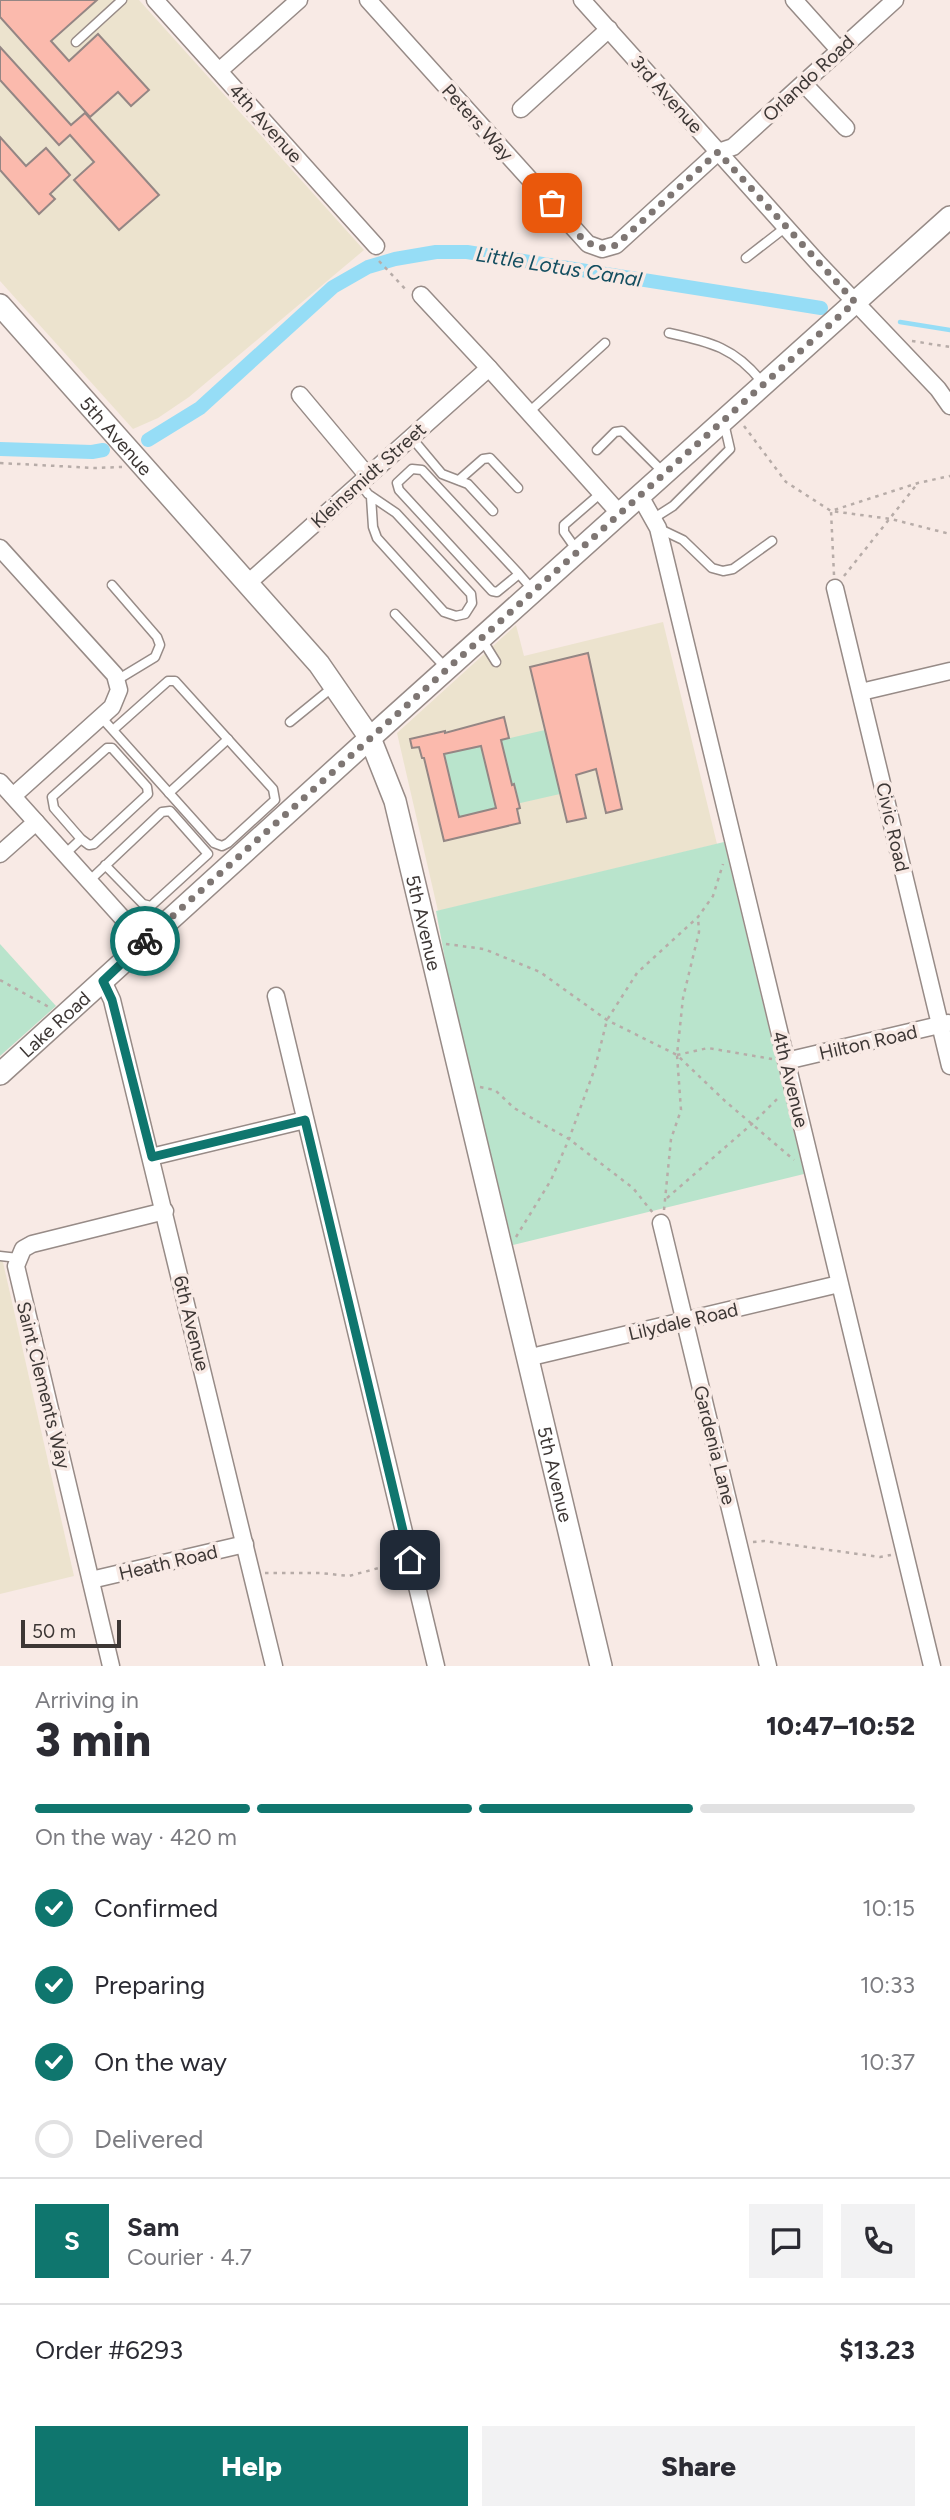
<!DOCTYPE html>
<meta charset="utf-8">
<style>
body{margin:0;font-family:Figtree,sans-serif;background:#f2f2f3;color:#2b2b33;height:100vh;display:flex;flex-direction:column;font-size:26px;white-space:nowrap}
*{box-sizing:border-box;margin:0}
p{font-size:23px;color:#7c7c81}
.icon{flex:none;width:38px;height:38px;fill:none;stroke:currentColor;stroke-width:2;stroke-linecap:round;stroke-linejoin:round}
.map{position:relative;height:1666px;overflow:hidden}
.sheet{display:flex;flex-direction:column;background:#fff;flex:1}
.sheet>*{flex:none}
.scale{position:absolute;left:21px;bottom:18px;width:100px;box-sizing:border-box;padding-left:7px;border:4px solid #3d3735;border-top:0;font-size:19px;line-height:24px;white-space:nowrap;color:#3d3735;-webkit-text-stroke:5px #f8eae5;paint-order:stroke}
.pin{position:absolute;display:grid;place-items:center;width:60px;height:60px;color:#fff;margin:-30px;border-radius:14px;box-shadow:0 4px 10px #0006}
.courier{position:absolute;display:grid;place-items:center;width:70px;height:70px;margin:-35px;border:5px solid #0f766e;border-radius:50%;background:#fff;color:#222;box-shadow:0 2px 9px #0007}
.headline em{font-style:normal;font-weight:800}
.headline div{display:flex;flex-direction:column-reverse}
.headline{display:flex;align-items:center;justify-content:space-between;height:119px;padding:0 35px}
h1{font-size:46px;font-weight:800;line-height:52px}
.bar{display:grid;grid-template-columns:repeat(4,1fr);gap:10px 7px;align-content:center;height:84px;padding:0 35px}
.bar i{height:9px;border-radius:5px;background:#e1e1e2}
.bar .current{background:#0f766e}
.bar p{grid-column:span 4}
.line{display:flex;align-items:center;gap:18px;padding:0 35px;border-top:2px solid #e1e1e2}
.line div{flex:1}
.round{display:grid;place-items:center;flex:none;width:74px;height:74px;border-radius:0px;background:#f2f2f3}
ol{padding:0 35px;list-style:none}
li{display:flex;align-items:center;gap:21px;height:77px}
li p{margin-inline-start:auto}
li .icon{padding:7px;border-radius:50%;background:#0f766e;color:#fff;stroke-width:4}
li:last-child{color:#7c7c81}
li i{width:38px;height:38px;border:4px solid #e1e1e2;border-radius:50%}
.primary-button{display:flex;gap:14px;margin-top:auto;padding:14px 35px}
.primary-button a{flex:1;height:80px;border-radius:0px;background:#0f766e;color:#fff;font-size:28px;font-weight:800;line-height:80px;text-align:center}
.primary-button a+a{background:#f2f2f3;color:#2b2b33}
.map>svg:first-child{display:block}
.education{fill:#ece3ce}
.green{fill:#b9e4cc}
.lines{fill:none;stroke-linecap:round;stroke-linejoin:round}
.stream{stroke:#96ddf6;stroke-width:4.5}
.canal{stroke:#96ddf6;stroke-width:14}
.building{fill:#fbbaad;stroke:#948684;stroke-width:2;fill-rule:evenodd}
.lane-casing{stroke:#978b87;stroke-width:11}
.street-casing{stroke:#978b87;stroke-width:19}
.secondary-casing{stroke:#978b87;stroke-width:24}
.path{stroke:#b7aca8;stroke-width:2.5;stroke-dasharray:3.5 5;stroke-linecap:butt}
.lane{stroke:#fff;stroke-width:8}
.street{stroke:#fff;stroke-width:16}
.secondary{stroke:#fff;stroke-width:21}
.done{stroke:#7e7673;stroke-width:7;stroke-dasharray:0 12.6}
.route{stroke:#0f766e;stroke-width:9}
.labels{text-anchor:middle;stroke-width:7;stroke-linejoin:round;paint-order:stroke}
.street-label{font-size:19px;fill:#3d3735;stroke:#f8eae5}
.water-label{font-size:21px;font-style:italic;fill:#134e60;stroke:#f8eae5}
</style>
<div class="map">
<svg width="950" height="1666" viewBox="0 0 950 1666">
<rect width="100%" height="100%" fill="#f8eae5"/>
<g class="education">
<polygon points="0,0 139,0 364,250 189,397 158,418 133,429 0,281"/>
<polygon points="663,622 717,844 438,911 397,733 516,625 524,656"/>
<polygon points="0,1249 74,1576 0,1594"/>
</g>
<g class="green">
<polygon points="545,730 560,794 516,804 518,798 515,785 512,785 501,740"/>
<polygon points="481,746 496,808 459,817 444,754"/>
<polygon points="724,842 804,1174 513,1245 450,986 436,911"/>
<polygon points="0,944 56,1006 0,1056"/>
</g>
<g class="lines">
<polyline class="stream" points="900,322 950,330"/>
<g class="canal">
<polyline points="148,440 200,408 333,287 368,267 395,259 436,252 467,252 821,308"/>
<polyline points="0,449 92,452 103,450"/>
</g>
</g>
<g class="building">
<polygon points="0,0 97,0 51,41 69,61 98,34 149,90 131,106 118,92 90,117 0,17"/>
<polygon points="0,47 71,125 85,113 159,195 119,230 74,180 94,162 70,135 59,145 0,80"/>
<polygon points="0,137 26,166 46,148 70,175 50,194 55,199 39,214 0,170"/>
<polygon points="588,653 622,809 606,813 596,769 576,775 586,818 567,822 530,667"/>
<path d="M 504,717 L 509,738 L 501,740 L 512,785 L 514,784 L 520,808 L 517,809 L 520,823 L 444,841 L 424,758 L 422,758 L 419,747 L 412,748 L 410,739 L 445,731 L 445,733 ZM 481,746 L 496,808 L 459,817 L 444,754 Z"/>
</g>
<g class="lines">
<defs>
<g id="lane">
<polyline points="76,42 122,0"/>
<polyline points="746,258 786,227"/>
<path d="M 669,333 C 711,342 735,348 762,382"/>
<polyline points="529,412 605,343"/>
<polyline points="411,437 442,474 468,484 493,511"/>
<polyline points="597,450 615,432 622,431 663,472"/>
<polyline points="459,480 483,459 490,458 518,488"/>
<polyline points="359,482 368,494 396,513 471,594 472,603 465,614 456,616 444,612 377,538 373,527 371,497"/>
<polyline points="654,518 673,506 730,449 724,423"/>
<polyline points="660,529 683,540 712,568 723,571 733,569 772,541"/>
<polyline points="576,549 564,532 564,525 601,493"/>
<polyline points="519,574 497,592 492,591 399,490 397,483 412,469 422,470 519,574 532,589"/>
<polyline points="112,585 157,637 160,645 155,657 117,680"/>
<polyline points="395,614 446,668"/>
<polyline points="483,641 496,662"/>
<polyline points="101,717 214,843 222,846 228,843 275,800 273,789 175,681 168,681 113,730"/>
<polyline points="290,722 333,687"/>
<polyline points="169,793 228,739"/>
<polyline points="65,854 81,839 54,808 52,797 107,748 112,748 147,787 148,794 94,844 89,845 81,839"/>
<polyline points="89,881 162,812 170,811 208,854 151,906 143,904 105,865"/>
<polyline points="0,1256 18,1258"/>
</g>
<g id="street">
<polyline points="155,0 376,246"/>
<polyline points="368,0 588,244 602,249 616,245 718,152 733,147 895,0"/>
<polyline points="582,0 818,263 938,389 950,406"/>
<polyline points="794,0 839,50"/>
<polyline points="219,71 299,0"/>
<polyline points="804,84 846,128"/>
<polyline points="521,109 609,29"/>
<polyline points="421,295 489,368 620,514"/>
<polyline points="300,395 367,475"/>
<polyline points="640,496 658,528 932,1666"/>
<polyline points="0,548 115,675 119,690 112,707 13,796"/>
<polyline points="248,583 489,368"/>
<polyline points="835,588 950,1066"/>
<polyline points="861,692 950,671"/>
<polyline points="0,782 144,942"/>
<polyline points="0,854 36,822"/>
<polyline points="103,981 112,1000 274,1666"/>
<polyline points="276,996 436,1666"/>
<polyline points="786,1061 948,1023"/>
<polyline points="151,1157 305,1120"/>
<polyline points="661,1223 768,1666"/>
<polyline points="527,1358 839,1284"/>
<polyline points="91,1580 245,1544"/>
<polyline points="111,1666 16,1266 23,1249 32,1244 165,1211"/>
</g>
<g id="secondary">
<path id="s1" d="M 0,305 L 319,664 L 370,738 L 395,801 L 601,1666"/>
<path id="s2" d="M 0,1074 L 370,738 L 950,217"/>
</g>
</defs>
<use href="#lane" class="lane-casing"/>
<use href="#street" class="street-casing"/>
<use href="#secondary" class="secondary-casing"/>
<g class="path">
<polyline points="379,261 408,292"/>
<polyline points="912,341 950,347"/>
<polyline points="744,426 786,482 831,511 918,483 950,476"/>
<polyline points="0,463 95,468 122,467"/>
<polyline points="834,575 831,511 891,519 950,534"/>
<polyline points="844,576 918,483"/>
<polyline points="446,944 484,949 540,972 607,1020 677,1055 725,1101 794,1160"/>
<polyline points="0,980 49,1007"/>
<polyline points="677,1055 708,1048 772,1059"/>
<polyline points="480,1087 495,1090 514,1108 569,1139 633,1188 653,1213"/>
<polyline points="667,1198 753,1123 779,1097"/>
<polyline points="664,1210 671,1139 681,1110 677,1055 683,998 699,932 698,917"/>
<polyline points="516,1237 551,1180 569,1139 595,1068 607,1020 637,973 698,917 713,896 723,864"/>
<polyline points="753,1542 764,1541 880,1557 891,1555"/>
<polyline points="265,1573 320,1573 349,1576 397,1563"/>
</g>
<use href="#lane" class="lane"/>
<use href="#street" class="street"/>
<use href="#secondary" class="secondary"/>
</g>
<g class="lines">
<path class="done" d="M 145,941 L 855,302 L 718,152 L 616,245 C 588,258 568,221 552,203"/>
<polyline class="route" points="145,941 103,981 112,1000 152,1157 305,1120 410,1560"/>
</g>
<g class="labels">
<g class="street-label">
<text transform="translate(808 78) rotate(-43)" y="7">Orlando Road</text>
<text transform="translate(667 94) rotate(48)" y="7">3rd Avenue</text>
<text transform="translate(478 122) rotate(48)" y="7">Peters Way</text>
<text transform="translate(266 123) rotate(48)" y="7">4th Avenue</text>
<text dy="7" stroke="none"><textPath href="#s1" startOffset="175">5th Avenue</textPath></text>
<text transform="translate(368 475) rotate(-42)" y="7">Kleinsmidt Street</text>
<text transform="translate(893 827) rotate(77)" y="7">Civic Road</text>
<text dy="7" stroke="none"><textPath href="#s1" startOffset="763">5th Avenue</textPath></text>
<text dy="7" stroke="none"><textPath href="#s2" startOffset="74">Lake Road</textPath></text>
<text transform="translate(868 1042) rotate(-13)" y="7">Hilton Road</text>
<text transform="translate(791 1079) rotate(76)" y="7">4th Avenue</text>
<text transform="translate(683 1321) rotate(-13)" y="7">Lilydale Road</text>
<text transform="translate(192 1323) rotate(76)" y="7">6th Avenue</text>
<text transform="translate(44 1385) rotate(76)" y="7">Saint Clements Way</text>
<text transform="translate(715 1445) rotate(76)" y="7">Gardenia Lane</text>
<text dy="7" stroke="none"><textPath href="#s1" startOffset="1330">5th Avenue</textPath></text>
<text transform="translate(168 1562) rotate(-13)" y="7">Heath Road</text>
</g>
<g class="water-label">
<text transform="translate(559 267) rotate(9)" y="7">Little Lotus Canal</text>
</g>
</g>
</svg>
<div class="scale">50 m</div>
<div class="pin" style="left:552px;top:203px;background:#ea580c"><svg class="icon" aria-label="bag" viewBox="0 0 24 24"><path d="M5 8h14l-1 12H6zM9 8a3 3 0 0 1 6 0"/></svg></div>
<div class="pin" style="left:410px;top:1560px;background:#1f2937"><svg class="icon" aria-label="home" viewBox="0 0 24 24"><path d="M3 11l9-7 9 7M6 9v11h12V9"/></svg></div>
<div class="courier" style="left:145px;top:941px"><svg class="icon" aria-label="bike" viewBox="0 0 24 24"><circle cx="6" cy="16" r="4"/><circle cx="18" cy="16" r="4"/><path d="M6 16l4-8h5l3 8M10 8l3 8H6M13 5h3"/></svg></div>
</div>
<section class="sheet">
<div class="headline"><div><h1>3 min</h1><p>Arriving in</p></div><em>10:47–10:52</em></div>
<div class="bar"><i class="current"></i><i class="current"></i><i class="current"></i><i></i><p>On the way · 420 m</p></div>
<ol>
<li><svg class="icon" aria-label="check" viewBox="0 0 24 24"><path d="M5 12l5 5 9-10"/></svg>Confirmed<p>10:15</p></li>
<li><svg class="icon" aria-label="check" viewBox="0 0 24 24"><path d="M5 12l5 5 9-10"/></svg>Preparing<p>10:33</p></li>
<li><svg class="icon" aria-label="check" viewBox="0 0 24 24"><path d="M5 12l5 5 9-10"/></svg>On the way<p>10:37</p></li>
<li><i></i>Delivered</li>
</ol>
<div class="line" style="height:126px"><b class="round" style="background:#0f766e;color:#fff">S</b><div><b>Sam</b><p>Courier · 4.7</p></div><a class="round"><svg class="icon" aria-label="chat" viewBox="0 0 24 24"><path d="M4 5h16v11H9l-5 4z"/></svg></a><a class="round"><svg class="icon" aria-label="phone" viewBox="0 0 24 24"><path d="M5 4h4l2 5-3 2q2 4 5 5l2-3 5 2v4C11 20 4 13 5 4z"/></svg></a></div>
<div class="line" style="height:91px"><div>Order #6293</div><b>$13.23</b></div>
<div class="primary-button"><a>Help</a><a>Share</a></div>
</section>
